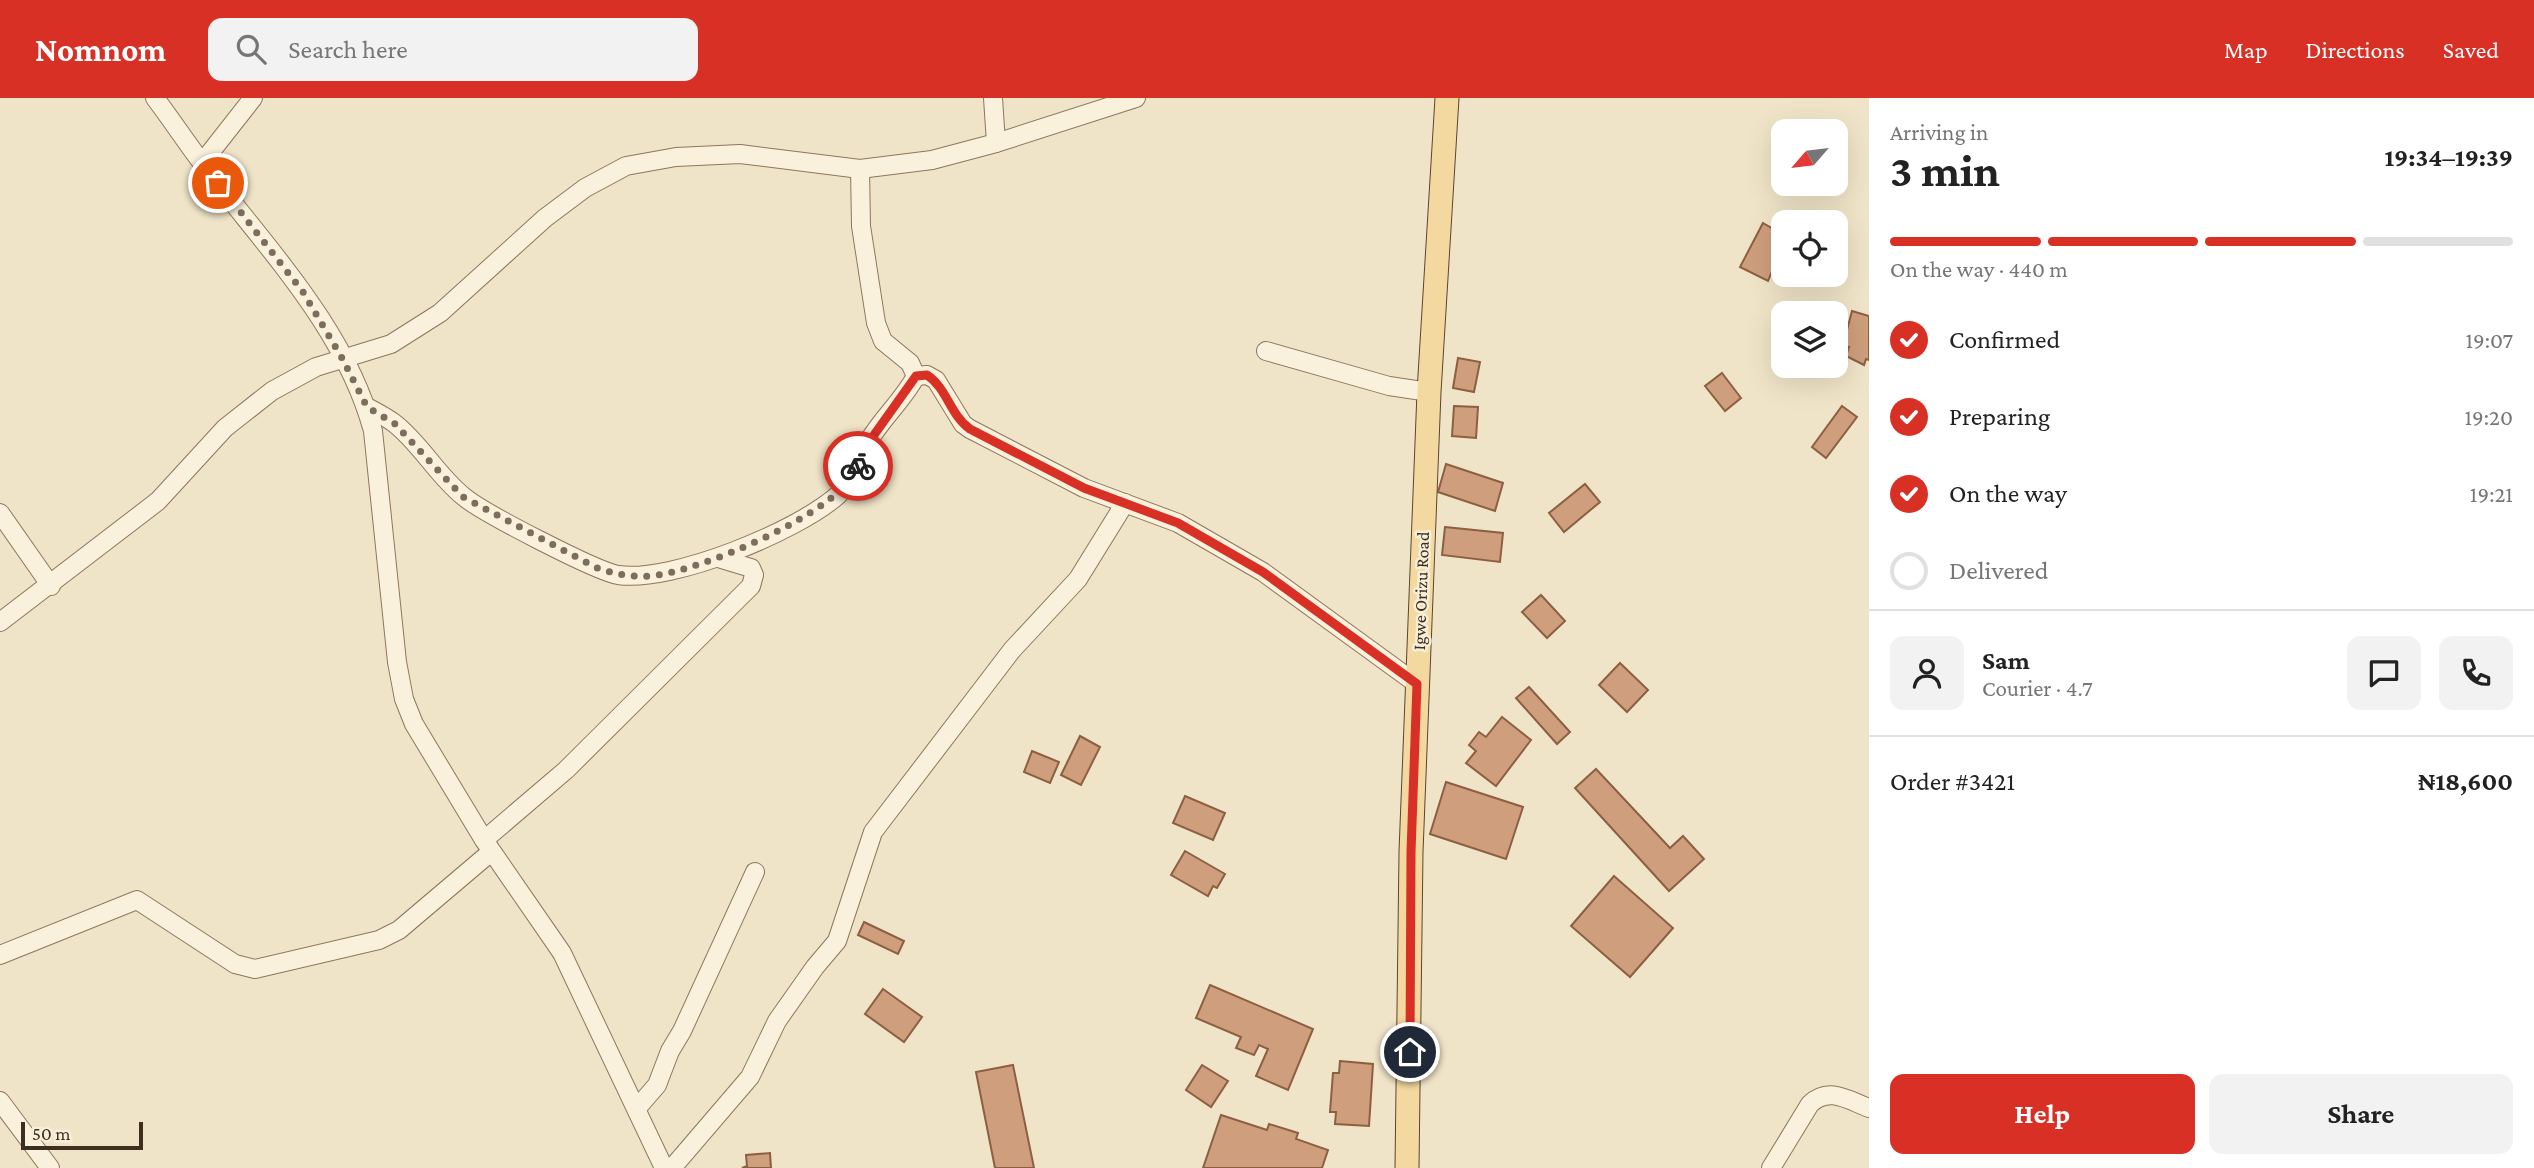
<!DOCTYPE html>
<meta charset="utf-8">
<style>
body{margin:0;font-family:"Crimson Pro",serif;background:#f2f2f2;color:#222;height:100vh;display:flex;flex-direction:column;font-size:26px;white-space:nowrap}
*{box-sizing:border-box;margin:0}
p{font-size:23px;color:#767676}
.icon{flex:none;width:38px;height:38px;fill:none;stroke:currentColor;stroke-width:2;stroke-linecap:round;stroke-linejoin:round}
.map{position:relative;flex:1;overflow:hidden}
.details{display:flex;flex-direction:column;background:#fff;width:665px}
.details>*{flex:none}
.needle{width:46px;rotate:242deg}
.controls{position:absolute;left:1771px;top:21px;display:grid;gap:14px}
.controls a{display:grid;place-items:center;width:77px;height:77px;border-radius:14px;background:#fff;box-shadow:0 7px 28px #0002;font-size:35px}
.scale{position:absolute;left:21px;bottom:18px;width:122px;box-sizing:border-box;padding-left:7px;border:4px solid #3d2e20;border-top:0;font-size:19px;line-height:24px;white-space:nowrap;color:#3d2e20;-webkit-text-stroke:5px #f7eed8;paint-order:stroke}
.pin{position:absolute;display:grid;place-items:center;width:60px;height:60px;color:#fff;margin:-30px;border:4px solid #fff;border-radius:50%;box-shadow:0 2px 7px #0007}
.courier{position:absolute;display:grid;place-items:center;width:70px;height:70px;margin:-35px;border:5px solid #d93025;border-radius:50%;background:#fff;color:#222;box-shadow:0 2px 9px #0007}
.summary em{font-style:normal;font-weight:700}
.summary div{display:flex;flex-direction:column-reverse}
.summary{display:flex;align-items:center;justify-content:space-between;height:119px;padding:0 21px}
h1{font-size:46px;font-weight:700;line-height:52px}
.bar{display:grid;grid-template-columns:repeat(4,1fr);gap:10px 7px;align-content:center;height:84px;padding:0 21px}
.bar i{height:9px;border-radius:5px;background:#e0e0e0}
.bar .active{background:#d93025}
.bar p{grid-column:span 4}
.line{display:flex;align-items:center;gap:18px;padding:0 21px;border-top:2px solid #e0e0e0}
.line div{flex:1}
.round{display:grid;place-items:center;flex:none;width:74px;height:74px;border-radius:14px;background:#f2f2f2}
ol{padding:0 21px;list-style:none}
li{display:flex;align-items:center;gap:21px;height:77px}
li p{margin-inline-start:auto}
li .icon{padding:7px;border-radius:50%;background:#d93025;color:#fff;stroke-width:4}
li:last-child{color:#767676}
li i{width:38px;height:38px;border:4px solid #e0e0e0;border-radius:50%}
.primary-button{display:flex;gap:14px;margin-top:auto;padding:14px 21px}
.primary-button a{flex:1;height:80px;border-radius:14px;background:#d93025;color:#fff;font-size:28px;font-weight:700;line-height:80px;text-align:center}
.primary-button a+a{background:#f2f2f2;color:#222}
header{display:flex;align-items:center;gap:42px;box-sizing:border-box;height:98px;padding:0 35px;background:#d93025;color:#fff}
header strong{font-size:33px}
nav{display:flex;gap:38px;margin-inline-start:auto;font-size:24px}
.search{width:490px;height:63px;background:#f2f2f2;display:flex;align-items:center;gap:18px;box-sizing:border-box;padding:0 24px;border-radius:14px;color:#767676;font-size:26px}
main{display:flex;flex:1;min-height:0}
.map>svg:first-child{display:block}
.building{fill:#cf9f7d;stroke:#8d5f41;stroke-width:2}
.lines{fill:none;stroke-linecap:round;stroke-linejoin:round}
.minor-casing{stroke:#8d765c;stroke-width:20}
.major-casing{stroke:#5b4430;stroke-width:25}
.minor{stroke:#faf1dc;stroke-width:18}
.major{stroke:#f3d9a0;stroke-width:23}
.done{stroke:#7c6e5b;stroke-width:7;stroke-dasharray:0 12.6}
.route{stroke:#d93025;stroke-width:9}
.labels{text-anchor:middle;stroke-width:5;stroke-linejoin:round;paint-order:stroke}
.street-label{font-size:18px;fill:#3d2e20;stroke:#f7eed8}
</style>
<header>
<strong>Nomnom</strong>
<div class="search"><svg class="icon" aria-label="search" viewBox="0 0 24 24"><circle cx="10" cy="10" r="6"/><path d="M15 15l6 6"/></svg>Search here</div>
<nav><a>Map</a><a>Directions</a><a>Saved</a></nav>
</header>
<main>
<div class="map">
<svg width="1869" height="1070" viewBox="0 0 1869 1070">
<rect width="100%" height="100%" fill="#f0e4c8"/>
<g class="building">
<polygon points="1763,125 1780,135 1776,144 1783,148 1768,183 1740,169"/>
<polygon points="1852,213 1869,218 1869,262 1866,261 1864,267 1846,258 1849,249 1843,247"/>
<polygon points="1458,260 1480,264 1474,294 1453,290"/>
<polygon points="1722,275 1741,300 1725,313 1705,288"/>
<polygon points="1454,308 1478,309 1476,340 1452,338"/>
<polygon points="1842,308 1857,319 1826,360 1812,349"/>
<polygon points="1446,366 1503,385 1495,413 1438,394"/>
<polygon points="1585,386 1600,404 1564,434 1549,415"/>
<polygon points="1445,429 1503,435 1500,464 1442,457"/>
<polygon points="1541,497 1565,523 1547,540 1522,514"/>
<polygon points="1620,565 1648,592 1627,614 1599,587"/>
<polygon points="1529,589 1570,634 1557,646 1516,600"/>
<polygon points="1502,619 1531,642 1496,688 1466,665 1476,653 1469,647 1479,634 1486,639"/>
<polygon points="1080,638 1100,649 1081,687 1061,677"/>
<polygon points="1032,653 1059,664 1050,685 1024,674"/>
<polygon points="1596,671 1670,750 1683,738 1704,761 1669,793 1575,690"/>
<polygon points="1446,684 1523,709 1506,761 1430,736"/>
<polygon points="1185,698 1225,715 1213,742 1173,725"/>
<polygon points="1185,753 1225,776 1217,790 1213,788 1208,798 1171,777"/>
<polygon points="1614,778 1673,830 1630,879 1571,828"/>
<polygon points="864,824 904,843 898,856 858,837"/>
<polygon points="1210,887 1313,931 1288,992 1256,978 1268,951 1259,947 1254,957 1236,950 1241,939 1196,920"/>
<polygon points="883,891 922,919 904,944 865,916"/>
<polygon points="1340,963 1373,966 1369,1028 1335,1026 1336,1014 1330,1014 1333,975 1339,975"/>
<polygon points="1013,967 1034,1070 995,1070 976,974"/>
<polygon points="1202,967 1228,983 1211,1009 1186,992"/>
<polygon points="1221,1017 1267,1032 1269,1026 1298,1035 1296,1041 1328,1052 1322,1070 1203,1070"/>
<polygon points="770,1055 771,1070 742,1070 747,1068 746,1057"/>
</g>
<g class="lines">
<defs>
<g id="minor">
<path d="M 155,0 C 171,21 186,44 202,65 C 265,149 345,229 373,333 L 397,564 L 404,601 L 414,626 L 484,742 L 562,855 L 664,1070"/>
<polyline points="993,0 996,45"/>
<polyline points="202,65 253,0"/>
<polyline points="860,71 861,128 876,225 883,243 910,265 916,278"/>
<polyline points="1266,253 1389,288 1429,294"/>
<polyline points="916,278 927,277 936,282 963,326 970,331 1084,390 1178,425 1263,474 1417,586"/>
<path d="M 367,309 C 376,314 386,319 394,325 C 420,345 437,377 463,398 C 481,414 596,473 618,477 C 672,485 798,433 838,397 C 853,383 855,368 864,351 C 877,325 902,304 916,278"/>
<polyline points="0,415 51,488"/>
<polyline points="0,524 158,403 225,330 272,293 316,269 391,246 440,215 545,120 585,90 626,68 676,59 740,56 860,71 932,62 996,45 1136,0"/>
<polyline points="484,742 566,672 751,488 754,477 751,470 718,460"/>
<polyline points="0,857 137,802 235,866 255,871 379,842 399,832 491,754"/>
<polyline points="0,1003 50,1070"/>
<polyline points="638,1009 657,987 670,953 682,933 755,774"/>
<polyline points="672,1070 750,979 777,923 815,869 837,843 873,734 1012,552 1078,481 1125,405"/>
<path d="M 1771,1070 L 1810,1006 C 1829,988 1848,1002 1869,1010"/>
</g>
<polyline id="major" points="1407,1070 1411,754 1429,294 1447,0"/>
</defs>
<use href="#minor" class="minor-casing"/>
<use href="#major" class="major-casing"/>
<use href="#minor" class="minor"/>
<use href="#major" class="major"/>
</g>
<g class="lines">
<path class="done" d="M 218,85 L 303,194 L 342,260 L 367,309 L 395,326 L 463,399 L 597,470 C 615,476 631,479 650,478 C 696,475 843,414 858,368"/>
<path class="route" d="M 858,368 L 864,351 L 916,278 L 927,277 C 947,290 950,317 970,331 L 1084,390 L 1178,425 L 1263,474 L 1417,586 L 1411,754 L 1410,954"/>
</g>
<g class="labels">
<g class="street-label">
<text transform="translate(1421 493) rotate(-88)" y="6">Igwe Orizu Road</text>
</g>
</g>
</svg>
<div class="controls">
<a><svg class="needle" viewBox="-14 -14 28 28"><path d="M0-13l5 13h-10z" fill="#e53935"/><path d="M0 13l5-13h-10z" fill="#767676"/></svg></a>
<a><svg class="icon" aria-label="locate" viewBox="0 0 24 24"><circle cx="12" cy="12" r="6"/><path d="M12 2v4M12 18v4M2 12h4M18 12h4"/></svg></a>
<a><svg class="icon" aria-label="layers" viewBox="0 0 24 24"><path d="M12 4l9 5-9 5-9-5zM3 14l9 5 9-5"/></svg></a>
</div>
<div class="scale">50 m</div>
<div class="pin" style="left:218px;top:85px;background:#ea580c"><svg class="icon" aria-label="bag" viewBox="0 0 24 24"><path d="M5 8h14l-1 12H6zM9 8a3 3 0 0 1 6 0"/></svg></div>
<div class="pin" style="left:1410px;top:954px;background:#1f2937"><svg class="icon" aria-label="home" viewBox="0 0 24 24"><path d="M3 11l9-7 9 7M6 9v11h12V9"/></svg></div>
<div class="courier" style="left:858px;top:368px"><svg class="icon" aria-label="bike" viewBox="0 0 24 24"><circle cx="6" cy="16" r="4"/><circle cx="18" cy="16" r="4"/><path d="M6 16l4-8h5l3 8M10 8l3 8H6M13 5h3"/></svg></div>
</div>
<section class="details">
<div class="summary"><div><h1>3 min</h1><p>Arriving in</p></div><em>19:34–19:39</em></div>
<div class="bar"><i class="active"></i><i class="active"></i><i class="active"></i><i></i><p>On the way · 440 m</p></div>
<ol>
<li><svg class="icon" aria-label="check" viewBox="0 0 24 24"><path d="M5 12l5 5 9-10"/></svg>Confirmed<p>19:07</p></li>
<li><svg class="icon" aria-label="check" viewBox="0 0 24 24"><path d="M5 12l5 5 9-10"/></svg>Preparing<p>19:20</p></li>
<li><svg class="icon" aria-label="check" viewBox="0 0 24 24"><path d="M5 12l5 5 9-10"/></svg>On the way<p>19:21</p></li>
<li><i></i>Delivered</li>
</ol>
<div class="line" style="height:126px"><a class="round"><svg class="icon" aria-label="person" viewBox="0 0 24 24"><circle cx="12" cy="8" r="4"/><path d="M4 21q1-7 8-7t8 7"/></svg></a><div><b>Sam</b><p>Courier · 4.7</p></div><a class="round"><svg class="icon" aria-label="chat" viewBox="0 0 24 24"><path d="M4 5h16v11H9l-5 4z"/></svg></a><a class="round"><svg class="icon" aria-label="phone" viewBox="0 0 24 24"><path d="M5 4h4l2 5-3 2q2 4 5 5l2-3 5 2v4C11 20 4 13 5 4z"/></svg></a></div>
<div class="line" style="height:91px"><div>Order #3421</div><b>₦18,600</b></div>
<div class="primary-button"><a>Help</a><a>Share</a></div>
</section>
</main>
